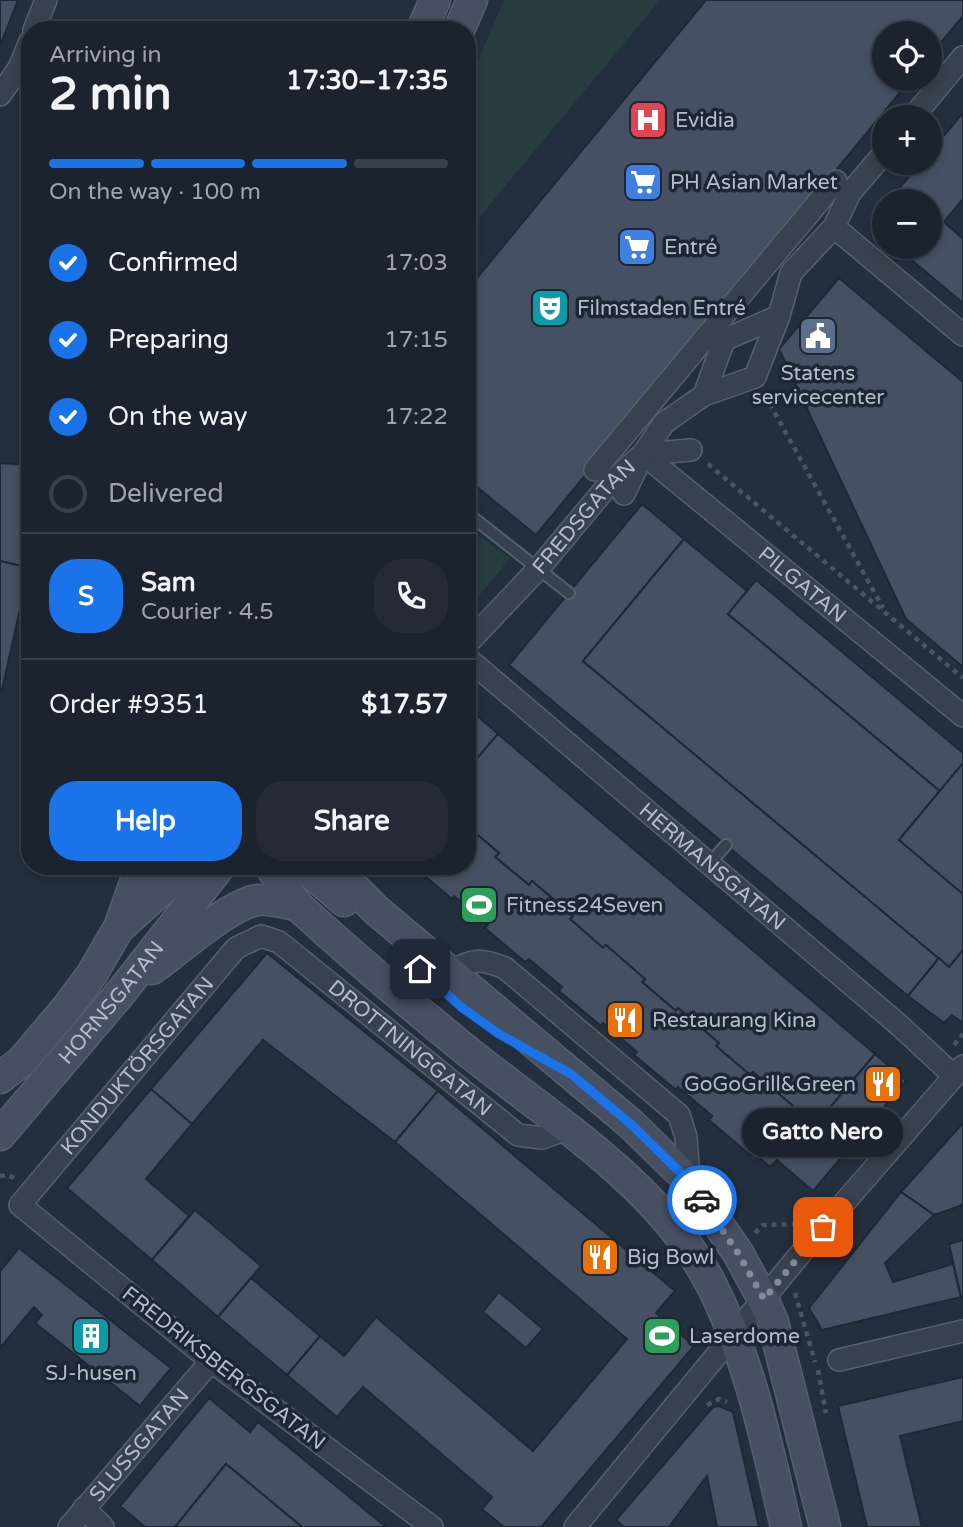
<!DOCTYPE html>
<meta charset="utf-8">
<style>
body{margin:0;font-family:"Varela Round",sans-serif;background:#242b36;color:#f1f3f6;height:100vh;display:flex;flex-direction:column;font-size:26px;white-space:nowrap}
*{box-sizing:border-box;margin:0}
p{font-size:23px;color:#a0a4aa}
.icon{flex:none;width:38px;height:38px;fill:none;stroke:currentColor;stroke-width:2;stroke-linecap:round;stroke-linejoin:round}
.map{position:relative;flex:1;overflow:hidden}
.panel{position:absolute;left:21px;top:21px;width:455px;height:854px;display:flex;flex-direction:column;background:#1b232e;border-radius:28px;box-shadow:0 4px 10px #0003,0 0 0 2px #39404a}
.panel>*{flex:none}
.buttons{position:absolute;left:872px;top:21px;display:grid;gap:14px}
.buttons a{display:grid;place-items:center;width:70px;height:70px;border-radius:50%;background:#1b232e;box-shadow:0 4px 10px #0003,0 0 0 2px #39404a;font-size:35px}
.pin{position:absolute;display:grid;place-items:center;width:60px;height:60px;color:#fff;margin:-30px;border-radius:14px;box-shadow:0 4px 10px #0006}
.courier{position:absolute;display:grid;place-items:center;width:70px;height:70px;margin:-35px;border:5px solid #1a73e8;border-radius:50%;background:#fff;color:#222;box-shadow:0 2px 9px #0007}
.bubble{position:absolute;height:49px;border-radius:24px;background:#1b232e;box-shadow:0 4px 10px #0003,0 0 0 2px #39404a;font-size:23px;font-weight:700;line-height:49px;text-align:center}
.head em{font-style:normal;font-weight:700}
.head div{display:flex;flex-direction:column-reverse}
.head{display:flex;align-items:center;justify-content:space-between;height:119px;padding:0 28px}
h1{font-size:46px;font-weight:700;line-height:52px}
.bar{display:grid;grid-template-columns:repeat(4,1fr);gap:10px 7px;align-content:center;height:84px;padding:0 28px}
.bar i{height:9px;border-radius:5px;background:#39404a}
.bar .active{background:#1a73e8}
.bar p{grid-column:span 4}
.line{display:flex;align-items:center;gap:18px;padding:0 28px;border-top:2px solid #39404a}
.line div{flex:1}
.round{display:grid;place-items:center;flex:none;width:74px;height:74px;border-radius:28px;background:#242b36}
ol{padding:0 28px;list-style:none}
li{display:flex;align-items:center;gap:21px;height:77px}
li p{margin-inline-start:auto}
li .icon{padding:7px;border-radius:50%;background:#1a73e8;color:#fff;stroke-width:4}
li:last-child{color:#a0a4aa}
li i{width:38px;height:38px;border:4px solid #39404a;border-radius:50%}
.action{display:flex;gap:14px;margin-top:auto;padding:14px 28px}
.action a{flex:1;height:80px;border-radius:28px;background:#1a73e8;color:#fff;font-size:28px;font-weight:700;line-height:80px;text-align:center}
.action a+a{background:#242b36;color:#f1f3f6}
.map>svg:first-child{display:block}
.green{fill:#263c3f}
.building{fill:#455162;stroke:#1f2835;stroke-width:2}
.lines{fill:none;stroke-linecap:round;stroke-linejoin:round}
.service-casing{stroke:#565f6c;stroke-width:14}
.minor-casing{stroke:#565f6c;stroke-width:24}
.secondary-casing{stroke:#565f6c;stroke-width:33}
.path{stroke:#44595c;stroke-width:4.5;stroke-dasharray:5 5;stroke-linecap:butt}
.service{stroke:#38414e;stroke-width:10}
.minor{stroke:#38414e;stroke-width:21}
.secondary{stroke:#465061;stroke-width:30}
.done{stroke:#828b98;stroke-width:7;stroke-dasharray:0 12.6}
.route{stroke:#1a73e8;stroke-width:9}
.labels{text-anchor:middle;stroke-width:7;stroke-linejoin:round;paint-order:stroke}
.poi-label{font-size:21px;fill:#b4bcc9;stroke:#1d2633;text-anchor:start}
.street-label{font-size:21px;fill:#b4bcc9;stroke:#1d2633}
</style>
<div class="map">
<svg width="963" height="1527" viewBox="0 0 963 1527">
<rect width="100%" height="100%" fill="#242f3e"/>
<g class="green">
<polygon points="504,0 660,0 467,232 467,86"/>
<polygon points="467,528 510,558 467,611"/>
</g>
<g class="building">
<polygon points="0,0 18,0 0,46"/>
<polygon points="706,0 963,0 963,16 929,57 929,33 884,33 884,79 911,79 536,535 467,479 467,290"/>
<polygon points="963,113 963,199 944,222 963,239 963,303 896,247 929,247 929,201 888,201 921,163 929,163 929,153"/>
<polygon points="884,207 884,237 869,224"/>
<polygon points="839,278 963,382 963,667 906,619 779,349"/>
<polygon points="0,463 30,465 30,568 0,561"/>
<polygon points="642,504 684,539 583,661 939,958 908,996 509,665"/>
<polygon points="684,539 747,591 728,614 940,791 899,840 963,894 963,950 949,967 583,661"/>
<polygon points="0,561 30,568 30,593 24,591 2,690 0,689"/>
<polygon points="756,580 963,753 963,763 940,791 728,614"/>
<polygon points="472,711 498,734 467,770 467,717"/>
<polygon points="498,734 875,1054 812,1129 790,1109 793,1106 753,1072 750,1075 716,1046 719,1043 678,1008 676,1011 642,982 645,979 606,945 603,948 570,919 573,916 532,881 529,885 495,857 499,853 467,826 467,770"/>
<polygon points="963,763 963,894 899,840"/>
<polygon points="467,826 499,853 495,857 529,885 532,881 573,916 570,919 603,948 606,945 645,979 642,982 676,1011 678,1008 719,1043 716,1046 750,1075 753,1072 793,1106 790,1109 812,1129 875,1054 906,1081 813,1191 777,1160 770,1167 753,1152 750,1155 709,1120 712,1116 678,1087 676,1090 634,1055 637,1052 603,1023 601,1026 559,991 562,987 529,959 525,962 485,928 488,925 454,896 452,899 413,866 467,866"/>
<polygon points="963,950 963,1023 952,1015 944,1023 908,996 939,958 949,967"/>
<polygon points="267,953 438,1091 395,1142 263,1040 192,1124 151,1089"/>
<polygon points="151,1089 192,1124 146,1179 189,1216 152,1260 67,1188"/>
<polygon points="438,1091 675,1291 656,1313 694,1346 541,1527 504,1527 482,1509 492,1497 363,1387 337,1417 287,1375 320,1336 344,1356 376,1317 533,1451 627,1339 395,1142"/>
<polygon points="963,1123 963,1203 960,1206 934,1215 901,1192"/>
<polygon points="901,1192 934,1215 885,1263 893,1282 953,1264 961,1297 822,1330 809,1308"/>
<polygon points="195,1210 261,1266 218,1317 152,1260"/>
<polygon points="963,1240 963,1297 961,1297 949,1244"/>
<polygon points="19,1248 171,1368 140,1406 35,1323 42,1315 34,1307 0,1348 0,1271"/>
<polygon points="251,1278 320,1336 287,1375 218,1317"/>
<polygon points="499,1292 543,1329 526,1348 483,1312"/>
<polygon points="963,1377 963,1421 900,1436 922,1527 867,1527 838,1406"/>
<polygon points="209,1398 250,1432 258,1422 386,1527 302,1527 226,1464 175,1527 145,1527 120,1506"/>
<polygon points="719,1406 733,1412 759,1527 717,1527 707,1476 669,1527 624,1527 616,1520 713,1407"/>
<polygon points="226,1464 302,1527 175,1527"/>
</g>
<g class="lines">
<defs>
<g id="service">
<polyline points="467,513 569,593"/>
<polyline points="709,864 726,845"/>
</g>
<g id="minor">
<polyline points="34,30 46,0"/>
<polyline points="0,95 19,68 30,41"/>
<polyline points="913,117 963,57"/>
<polyline points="834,227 963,335"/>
<polyline points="704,395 755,377 779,316"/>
<path id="s1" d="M 643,454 L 963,716"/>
<polyline points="643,454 691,450"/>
<polyline points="595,470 836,181"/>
<polyline points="624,494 639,463"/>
<path id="s2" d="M 467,644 L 539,568 L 610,483 L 643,454 L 664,423 L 704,395 L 724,340 L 779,316 L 791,273 L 834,227 L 850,193 L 884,153"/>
<path id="s3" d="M 467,658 L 899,1025 L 954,1076"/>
<path d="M 450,972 C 472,959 480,958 505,968 L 679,1115 L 686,1137 L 689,1181"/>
<polyline points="839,1360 963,1331"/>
<polyline points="84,1508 103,1527"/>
<path id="s4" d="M 69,1527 L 211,1361"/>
<path id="s5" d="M 432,1527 L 211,1361 L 20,1205 L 236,948 L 261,936 L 279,942 L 518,1135 L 542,1138 L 567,1129"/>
<polyline points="575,1527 811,1241 963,1066"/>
</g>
<g id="secondary">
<polyline points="422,30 435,0"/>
<polyline points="459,30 472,0"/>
<path d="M 270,866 L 297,905 L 310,917 C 361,963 414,1008 467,1051 C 553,1120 660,1185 711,1284 C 750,1361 767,1444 786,1527"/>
<polyline points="303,866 344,901"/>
<polyline points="332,866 376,910 632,1125 689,1181 738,1253 763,1299 773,1322 825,1527"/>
<polyline points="121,922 141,866"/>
<path d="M 152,969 C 176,952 231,903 258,900 C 271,899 285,903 297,905"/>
<polyline points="0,1078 22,1061 66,1009 92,974 118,929 188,866"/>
<path id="s6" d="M 0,1135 L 123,990 L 220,866"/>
</g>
</defs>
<use href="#service" class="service-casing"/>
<use href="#minor" class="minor-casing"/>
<use href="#secondary" class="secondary-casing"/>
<g class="path">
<polyline points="765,395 883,608"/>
<polyline points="708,464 963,678"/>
<polyline points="954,1045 963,1034"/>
<polyline points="0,1176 8,1175 14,1178"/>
<polyline points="755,1233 763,1225 794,1224"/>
<polyline points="795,1293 815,1362"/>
<polyline points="818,1370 826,1413"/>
<polyline points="707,1405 719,1399 727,1402"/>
</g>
<use href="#service" class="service"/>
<use href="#minor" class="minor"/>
<use href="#secondary" class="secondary"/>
</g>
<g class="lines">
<polyline class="done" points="702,1200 738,1253 764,1299 823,1227"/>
<polyline class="route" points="420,969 461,1007 499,1034 571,1074 632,1125 689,1181 702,1200"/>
</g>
<defs>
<symbol id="hospital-square" viewBox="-11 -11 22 22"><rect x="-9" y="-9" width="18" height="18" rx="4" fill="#e0444e" stroke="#1d2633"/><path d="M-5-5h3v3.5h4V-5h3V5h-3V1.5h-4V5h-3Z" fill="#fff"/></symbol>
<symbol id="supermarket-square" viewBox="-11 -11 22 22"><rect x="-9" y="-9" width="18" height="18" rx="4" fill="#3f7fe0" stroke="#1d2633"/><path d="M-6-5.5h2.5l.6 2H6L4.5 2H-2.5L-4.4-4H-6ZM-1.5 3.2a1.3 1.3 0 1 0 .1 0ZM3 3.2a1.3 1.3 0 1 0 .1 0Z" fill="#fff"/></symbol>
<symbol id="theatre-square" viewBox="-11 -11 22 22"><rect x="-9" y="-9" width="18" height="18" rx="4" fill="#0f9aa8" stroke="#1d2633"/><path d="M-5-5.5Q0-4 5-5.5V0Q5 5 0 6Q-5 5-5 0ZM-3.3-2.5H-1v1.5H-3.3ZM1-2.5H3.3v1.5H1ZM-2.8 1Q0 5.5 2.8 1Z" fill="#fff"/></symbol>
<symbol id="civic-square" viewBox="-11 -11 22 22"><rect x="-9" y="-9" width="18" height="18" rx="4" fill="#5c6f8a" stroke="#1d2633"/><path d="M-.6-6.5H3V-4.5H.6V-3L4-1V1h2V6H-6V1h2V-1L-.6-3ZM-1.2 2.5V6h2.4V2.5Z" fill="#fff"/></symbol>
<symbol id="stadium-square" viewBox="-11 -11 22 22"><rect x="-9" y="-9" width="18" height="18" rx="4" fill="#2e9e5b" stroke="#1d2633"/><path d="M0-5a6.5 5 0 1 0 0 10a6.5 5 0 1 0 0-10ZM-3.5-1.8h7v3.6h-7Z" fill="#fff"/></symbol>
<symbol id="restaurant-square" viewBox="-11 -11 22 22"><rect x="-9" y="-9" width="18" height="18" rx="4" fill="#e8710a" stroke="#1d2633"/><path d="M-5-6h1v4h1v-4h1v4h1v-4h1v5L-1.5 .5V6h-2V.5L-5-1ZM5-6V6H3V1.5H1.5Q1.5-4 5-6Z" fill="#fff"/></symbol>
<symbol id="building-square" viewBox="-11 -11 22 22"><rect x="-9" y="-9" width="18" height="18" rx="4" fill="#0f9aa8" stroke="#1d2633"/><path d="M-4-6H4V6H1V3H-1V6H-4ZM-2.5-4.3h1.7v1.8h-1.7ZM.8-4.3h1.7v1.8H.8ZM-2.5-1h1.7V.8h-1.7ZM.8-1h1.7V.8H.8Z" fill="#fff"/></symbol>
</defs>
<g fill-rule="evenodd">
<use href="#hospital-square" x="626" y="98" width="44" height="44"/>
<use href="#supermarket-square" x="621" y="160" width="44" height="44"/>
<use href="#supermarket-square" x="615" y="225" width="44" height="44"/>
<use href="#theatre-square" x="528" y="286" width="44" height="44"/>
<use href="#civic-square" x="796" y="314" width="44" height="44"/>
<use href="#stadium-square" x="457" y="883" width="44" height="44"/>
<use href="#restaurant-square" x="603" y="998" width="44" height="44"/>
<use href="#restaurant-square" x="861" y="1062" width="44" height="44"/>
<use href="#restaurant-square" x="578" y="1235" width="44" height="44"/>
<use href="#building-square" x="69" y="1314" width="44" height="44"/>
<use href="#stadium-square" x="640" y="1314" width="44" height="44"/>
</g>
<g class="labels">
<g class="poi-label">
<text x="675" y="127">Evidia</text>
<text x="670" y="189">PH Asian Market</text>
<text x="664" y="254">Entré</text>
<text x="577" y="315">Filmstaden Entré</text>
<text x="818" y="380" text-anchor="middle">Statens<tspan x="818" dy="24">servicecenter</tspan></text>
<text x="506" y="912">Fitness24Seven</text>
<text x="652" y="1027">Restaurang Kina</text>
<text x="856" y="1091" text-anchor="end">GoGoGrill&amp;Green</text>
<text x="627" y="1264">Big Bowl</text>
<text x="689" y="1343">Laserdome</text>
<text x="91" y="1380" text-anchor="middle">SJ-husen</text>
</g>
<g class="street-label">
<text dy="7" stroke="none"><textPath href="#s2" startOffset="173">FREDSGATAN</textPath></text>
<text dy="7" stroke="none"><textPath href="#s1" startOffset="206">PILGATAN</textPath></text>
<text dy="7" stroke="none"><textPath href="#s3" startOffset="322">HERMANSGATAN</textPath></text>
<text dy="7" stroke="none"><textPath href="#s6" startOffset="173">HORNSGATAN</textPath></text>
<text dy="7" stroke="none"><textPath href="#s5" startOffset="1074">DROTTNINGGATAN</textPath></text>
<text dy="7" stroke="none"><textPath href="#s5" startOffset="705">KONDUKTÖRSGATAN</textPath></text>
<text transform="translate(224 1368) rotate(38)" y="7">FREDRIKSBERGSGATAN</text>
<text dy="7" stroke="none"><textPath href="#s4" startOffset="108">SLUSSGATAN</textPath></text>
</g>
</g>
</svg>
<div class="buttons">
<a><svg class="icon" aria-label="locate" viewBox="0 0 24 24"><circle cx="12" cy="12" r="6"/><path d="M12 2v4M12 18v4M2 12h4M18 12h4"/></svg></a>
<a>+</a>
<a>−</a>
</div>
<div class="pin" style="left:823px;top:1227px;background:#ea580c"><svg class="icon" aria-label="bag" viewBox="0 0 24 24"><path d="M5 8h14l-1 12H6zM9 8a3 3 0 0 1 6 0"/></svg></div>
<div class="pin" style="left:420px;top:969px;background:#1f2937"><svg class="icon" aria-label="home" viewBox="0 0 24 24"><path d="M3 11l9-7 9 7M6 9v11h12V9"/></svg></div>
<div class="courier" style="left:702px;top:1200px"><svg class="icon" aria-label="car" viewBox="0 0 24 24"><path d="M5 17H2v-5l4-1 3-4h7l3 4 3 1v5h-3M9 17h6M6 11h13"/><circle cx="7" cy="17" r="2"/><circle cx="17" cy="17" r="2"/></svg></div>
<div class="bubble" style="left:742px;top:1108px;width:161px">Gatto Nero</div>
<section class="panel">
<div class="head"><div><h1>2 min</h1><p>Arriving in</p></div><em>17:30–17:35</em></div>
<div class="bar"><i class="active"></i><i class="active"></i><i class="active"></i><i></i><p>On the way · 100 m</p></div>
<ol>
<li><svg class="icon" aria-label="check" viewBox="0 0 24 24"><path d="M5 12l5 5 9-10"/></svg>Confirmed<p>17:03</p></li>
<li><svg class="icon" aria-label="check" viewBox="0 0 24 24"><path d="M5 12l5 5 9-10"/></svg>Preparing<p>17:15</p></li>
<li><svg class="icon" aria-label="check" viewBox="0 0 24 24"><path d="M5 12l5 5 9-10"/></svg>On the way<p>17:22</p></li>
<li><i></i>Delivered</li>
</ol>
<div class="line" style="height:126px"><b class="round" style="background:#1a73e8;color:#fff">S</b><div><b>Sam</b><p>Courier · 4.5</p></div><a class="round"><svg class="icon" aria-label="phone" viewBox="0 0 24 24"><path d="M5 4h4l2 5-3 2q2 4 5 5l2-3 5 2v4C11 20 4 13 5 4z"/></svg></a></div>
<div class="line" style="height:91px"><div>Order #9351</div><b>$17.57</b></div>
<div class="action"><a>Help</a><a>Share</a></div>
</section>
</div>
